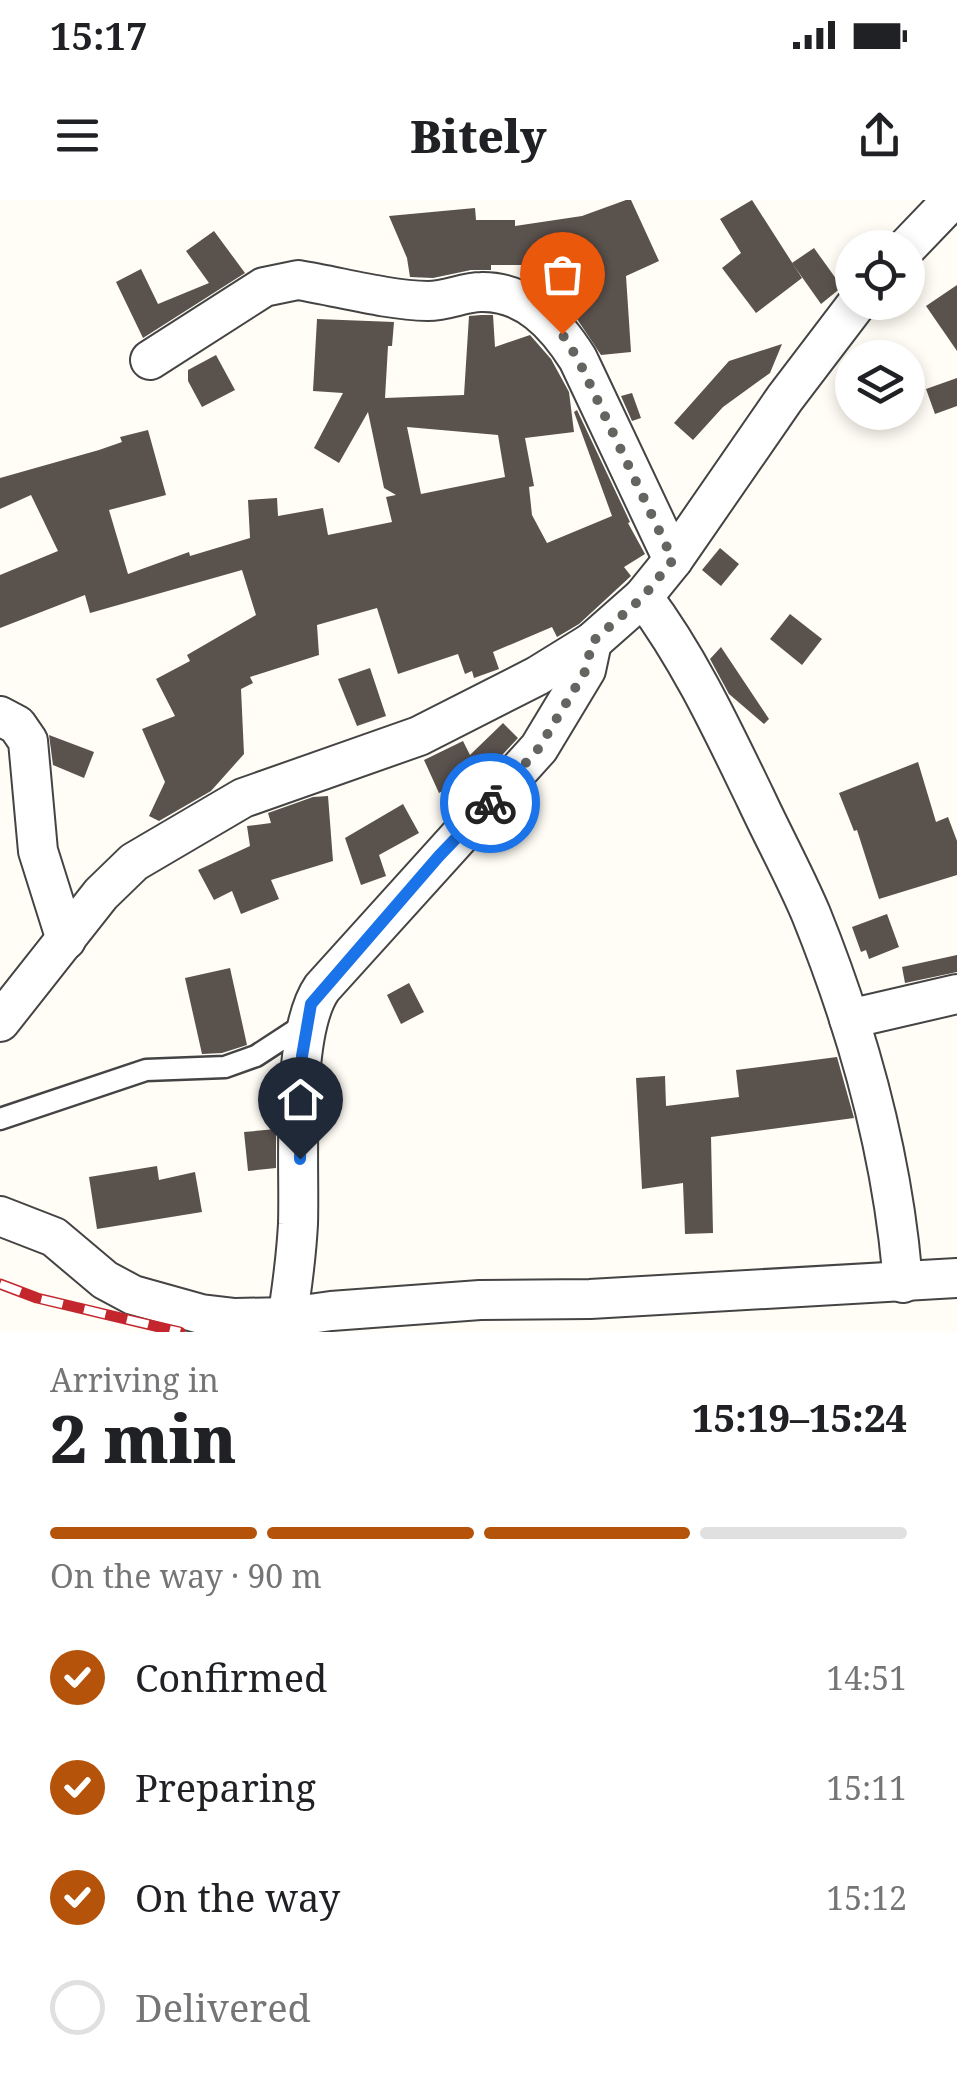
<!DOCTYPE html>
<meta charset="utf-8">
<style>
body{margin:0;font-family:"Noto Serif",serif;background:#f6f6f6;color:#202124;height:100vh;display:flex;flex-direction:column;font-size:38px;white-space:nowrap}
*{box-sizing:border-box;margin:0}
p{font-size:32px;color:#757577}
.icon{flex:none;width:55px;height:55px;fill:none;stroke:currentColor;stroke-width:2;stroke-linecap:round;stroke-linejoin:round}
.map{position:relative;height:1132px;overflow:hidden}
.drawer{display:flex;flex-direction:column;background:#fff;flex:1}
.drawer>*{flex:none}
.controls{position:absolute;left:835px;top:30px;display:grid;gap:20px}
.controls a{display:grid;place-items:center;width:90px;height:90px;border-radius:50%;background:#fff;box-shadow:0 5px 15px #0003;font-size:50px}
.pin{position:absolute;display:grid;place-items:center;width:85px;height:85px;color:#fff;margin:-102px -42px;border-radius:50% 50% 50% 0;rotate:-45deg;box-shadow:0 0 10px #0007}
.pin .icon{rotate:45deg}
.courier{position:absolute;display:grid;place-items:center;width:100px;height:100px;margin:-50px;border:8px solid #1a73e8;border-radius:50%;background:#fff;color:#222;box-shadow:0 2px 12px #0007}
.headline em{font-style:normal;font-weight:800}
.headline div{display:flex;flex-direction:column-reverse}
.headline{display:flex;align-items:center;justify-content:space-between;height:170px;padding:0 50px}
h1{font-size:65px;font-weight:800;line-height:75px}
.bar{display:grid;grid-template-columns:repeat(4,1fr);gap:15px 10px;align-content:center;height:120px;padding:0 50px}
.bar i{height:12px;border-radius:8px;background:#e0e0e0}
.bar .on{background:#b45309}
.bar p{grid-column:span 4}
ol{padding:0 50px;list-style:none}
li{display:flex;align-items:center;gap:30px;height:110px}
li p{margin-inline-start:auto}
li .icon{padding:10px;border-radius:50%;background:#b45309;color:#fff;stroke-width:4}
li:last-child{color:#757577}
li i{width:55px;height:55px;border:5px solid #e0e0e0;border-radius:50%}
.status{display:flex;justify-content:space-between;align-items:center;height:70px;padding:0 50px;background:#fff;direction:ltr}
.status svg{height:28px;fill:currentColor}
header{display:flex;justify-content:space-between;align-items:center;height:130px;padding:0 50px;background:#fff;font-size:45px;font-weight:800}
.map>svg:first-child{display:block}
.building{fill:#5a524d;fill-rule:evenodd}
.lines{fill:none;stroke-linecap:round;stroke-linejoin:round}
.lane-casing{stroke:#444;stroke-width:25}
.street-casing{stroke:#444;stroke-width:42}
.lane{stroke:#fff;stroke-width:20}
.street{stroke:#fff;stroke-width:38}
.rail-casing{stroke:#c4262e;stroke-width:11}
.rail{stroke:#fff;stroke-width:8;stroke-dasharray:22;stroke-linecap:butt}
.done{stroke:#646461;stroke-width:10;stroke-dasharray:0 18}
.route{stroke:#1a73e8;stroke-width:12}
</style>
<div class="status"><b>15:17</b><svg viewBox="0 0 49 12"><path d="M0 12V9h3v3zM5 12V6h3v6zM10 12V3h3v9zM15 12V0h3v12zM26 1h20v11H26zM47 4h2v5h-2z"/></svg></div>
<header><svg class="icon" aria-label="menu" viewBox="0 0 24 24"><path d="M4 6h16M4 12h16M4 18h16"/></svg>Bitely<svg class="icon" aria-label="share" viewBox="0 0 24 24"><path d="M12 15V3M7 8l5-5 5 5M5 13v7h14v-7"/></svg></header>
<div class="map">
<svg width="957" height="1132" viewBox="0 0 957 1132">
<rect width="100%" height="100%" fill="#fffdf5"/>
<g class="building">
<polygon points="626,0 631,0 659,61 626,76 631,152 601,155 577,119 545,89 540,65 491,65 491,70 471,70 433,78 410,77 407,58 389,16 475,8 476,20 515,20 515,26 582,16"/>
<polygon points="752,0 802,78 756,113 722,68 741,53 720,19"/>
<polygon points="214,31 245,73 143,138 116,82 141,69 158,104 209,83 186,51"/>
<polygon points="814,48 842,87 821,104 792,63"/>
<polygon points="957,85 957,151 926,106"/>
<path d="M 481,115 L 493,115 L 495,147 L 530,135 L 551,159 L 569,192 L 574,232 L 525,238 L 534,286 L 529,287 L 532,315 L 547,343 L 612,316 L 574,212 L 577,210 L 630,322 L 628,323 L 645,354 L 624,367 L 631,376 L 579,424 L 557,437 L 552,427 L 493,452 L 499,469 L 474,478 L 472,471 L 465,474 L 458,454 L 398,474 L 377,408 L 317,425 L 319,455 L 250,477 L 253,483 L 241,489 L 244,554 L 211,591 L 159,621 L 149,616 L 165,582 L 142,529 L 175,516 L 156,479 L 190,461 L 187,455 L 256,415 L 242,370 L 90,413 L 85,395 L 0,428 L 0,375 L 58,351 L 31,295 L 0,309 L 0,278 L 99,250 L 122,242 L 120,237 L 148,230 L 166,295 L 109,310 L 128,374 L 189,352 L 190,356 L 250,338 L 248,300 L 277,298 L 278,316 L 323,308 L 328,335 L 392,322 L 386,297 L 396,295 L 384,288 L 368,212 L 339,263 L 314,248 L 343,193 L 313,191 L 317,119 L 394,122 L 392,146 L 388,146 L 385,198 L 464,195 L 469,116 ZM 407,227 L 498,235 L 505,277 L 421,294 Z"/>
<polygon points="782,144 770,173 723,207 693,240 674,223 729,161"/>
<polygon points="216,155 235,190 202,207 188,181 188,170"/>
<polygon points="957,178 957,206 935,214 926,189"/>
<polygon points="632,193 641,218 632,221 621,196"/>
<polygon points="720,348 739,364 721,386 702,370"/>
<polygon points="790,414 822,439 802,465 770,439"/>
<polygon points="721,447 769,519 764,524 729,494 710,459"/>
<polygon points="370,468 386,516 357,526 338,479"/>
<polygon points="503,523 518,538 492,566 439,593 424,560 463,541 470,555"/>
<polygon points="49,535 94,552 84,578 53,565"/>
<polygon points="918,562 936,622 948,617 957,641 957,675 879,699 857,630 854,631 839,593"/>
<polygon points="328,596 333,661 271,680 279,699 241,714 232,691 214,700 198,670 250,646 247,626 271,623 268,613 313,597"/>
<polygon points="403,604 419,633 379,655 386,676 361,685 345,638"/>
<polygon points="887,714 899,747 869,759 866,750 861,752 852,727"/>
<polygon points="957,755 957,772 905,783 902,767"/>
<polygon points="230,768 247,845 222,853 202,854 185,778"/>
<polygon points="409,783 424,812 401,824 387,795"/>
<polygon points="837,857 854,918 711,937 713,1033 685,1034 683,983 642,989 636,878 665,876 666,906 739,897 736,870"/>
<polygon points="276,929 276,968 248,971 244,932"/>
<polygon points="157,966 159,980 195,972 202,1012 97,1029 89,977"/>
</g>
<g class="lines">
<defs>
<polyline id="lane" points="0,919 146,870 225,867 256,856 305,824"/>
<g id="street">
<polyline points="906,48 952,0"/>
<path d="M 150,160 L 264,87 L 298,80 C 341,87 385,100 428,101 C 447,101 464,92 481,92 C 526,91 556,124 578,159 L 673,360"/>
<path d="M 643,397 C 689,458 722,529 755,597 C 773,636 794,674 811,714 C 859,833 893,955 903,1083"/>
<polyline points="0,516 17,525 28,541 38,651 66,740"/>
<polyline points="849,819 957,794"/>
<polyline points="0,822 101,694 134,662 243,598 419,536 537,476 592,442 643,397 673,360 785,198 858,102"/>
<polyline points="0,1016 54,1037 105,1080 133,1095 201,1114 235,1118 288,1117 331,1111 480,1100 590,1099 957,1078"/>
<path d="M 285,1132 C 291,1096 296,1060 298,1024 C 300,964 290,834 322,788 L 539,548 L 586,470 L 592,442"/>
</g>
</defs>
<use href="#lane" class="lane-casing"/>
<use href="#street" class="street-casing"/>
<use href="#lane" class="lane"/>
<use href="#street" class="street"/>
<defs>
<polyline id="rail" points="0,1084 37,1098 180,1132"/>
</defs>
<use href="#rail" class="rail-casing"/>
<use href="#rail" class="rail"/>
</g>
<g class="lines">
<polyline class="done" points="490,603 539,548 586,470 592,442 643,397 673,360 578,159 562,134"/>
<polyline class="route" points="300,959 302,856 311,804 439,656 490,603"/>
</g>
</svg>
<div class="controls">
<a><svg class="icon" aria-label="locate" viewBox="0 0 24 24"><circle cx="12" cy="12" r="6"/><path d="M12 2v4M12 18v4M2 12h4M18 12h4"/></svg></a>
<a><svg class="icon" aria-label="layers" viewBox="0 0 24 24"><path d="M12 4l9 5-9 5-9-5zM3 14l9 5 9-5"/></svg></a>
</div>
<div class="pin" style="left:562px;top:134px;background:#ea580c"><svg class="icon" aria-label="bag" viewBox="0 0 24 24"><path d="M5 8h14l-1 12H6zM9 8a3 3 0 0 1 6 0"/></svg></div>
<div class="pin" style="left:300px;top:959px;background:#1f2937"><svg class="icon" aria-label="home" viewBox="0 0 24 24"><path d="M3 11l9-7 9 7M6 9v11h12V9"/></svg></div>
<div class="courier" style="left:490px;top:603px"><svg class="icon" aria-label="bike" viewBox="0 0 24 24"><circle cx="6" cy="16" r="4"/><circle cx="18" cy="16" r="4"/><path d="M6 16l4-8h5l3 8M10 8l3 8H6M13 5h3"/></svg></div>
</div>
<section class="drawer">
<div class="headline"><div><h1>2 min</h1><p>Arriving in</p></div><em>15:19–15:24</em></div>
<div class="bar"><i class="on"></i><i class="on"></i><i class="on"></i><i></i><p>On the way · 90 m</p></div>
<ol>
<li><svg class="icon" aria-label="check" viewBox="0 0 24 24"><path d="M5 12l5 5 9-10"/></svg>Confirmed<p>14:51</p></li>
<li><svg class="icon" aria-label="check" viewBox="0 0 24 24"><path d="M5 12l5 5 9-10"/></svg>Preparing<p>15:11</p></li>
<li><svg class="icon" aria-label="check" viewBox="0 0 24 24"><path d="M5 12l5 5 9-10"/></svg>On the way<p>15:12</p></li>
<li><i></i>Delivered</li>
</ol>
</section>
